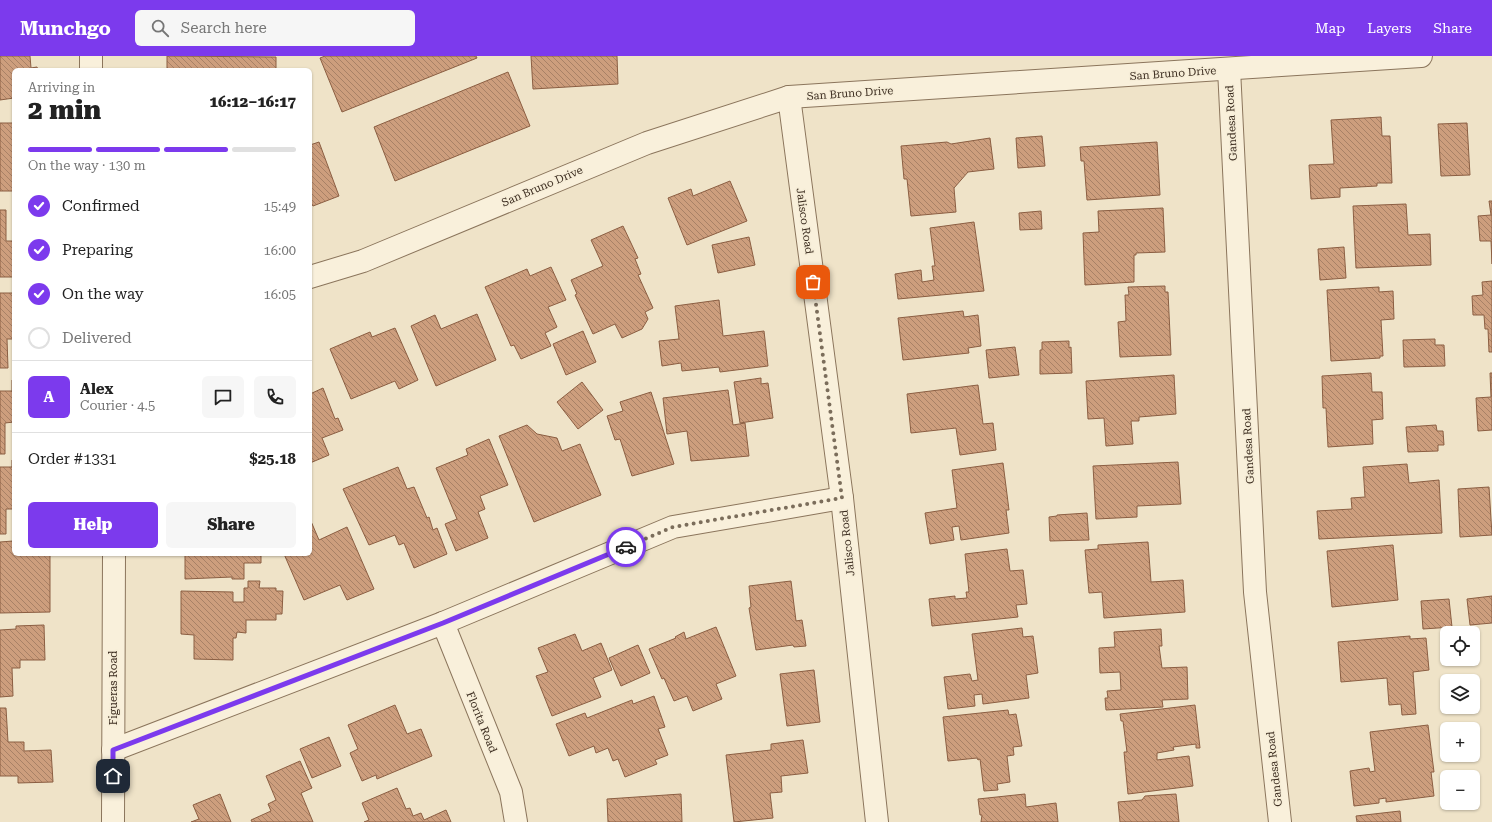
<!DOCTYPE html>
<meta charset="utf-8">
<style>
body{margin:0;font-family:"Roboto Serif",serif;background:#f6f6f6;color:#222;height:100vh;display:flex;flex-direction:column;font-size:15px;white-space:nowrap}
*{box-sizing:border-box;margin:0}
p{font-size:13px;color:#767676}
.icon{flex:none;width:22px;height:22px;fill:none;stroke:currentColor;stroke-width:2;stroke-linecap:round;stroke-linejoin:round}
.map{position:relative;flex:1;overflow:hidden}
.drawer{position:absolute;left:12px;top:12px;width:300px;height:488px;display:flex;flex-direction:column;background:#fff;border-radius:6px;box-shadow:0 1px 3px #0004}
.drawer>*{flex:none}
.controls{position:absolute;left:1440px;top:570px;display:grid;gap:8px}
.controls a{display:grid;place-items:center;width:40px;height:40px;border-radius:6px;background:#fff;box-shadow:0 1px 3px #0004;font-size:20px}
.pin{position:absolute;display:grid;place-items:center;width:34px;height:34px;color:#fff;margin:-17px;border-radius:8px;box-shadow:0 2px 6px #0006}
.courier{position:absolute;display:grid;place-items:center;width:40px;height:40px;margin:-20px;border:3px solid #7c3aed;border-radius:50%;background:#fff;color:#222;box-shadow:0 1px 5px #0007}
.overview em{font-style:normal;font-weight:800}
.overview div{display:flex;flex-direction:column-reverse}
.overview{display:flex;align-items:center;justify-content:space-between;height:68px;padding:0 16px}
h1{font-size:26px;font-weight:800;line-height:30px}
.bar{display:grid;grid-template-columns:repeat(4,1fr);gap:6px 4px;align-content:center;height:48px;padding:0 16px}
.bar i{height:5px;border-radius:3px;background:#e0e0e0}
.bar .current{background:#7c3aed}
.bar p{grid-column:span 4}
.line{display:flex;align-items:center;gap:10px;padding:0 16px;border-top:1px solid #e0e0e0}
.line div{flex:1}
.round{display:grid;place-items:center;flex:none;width:42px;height:42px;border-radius:6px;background:#f6f6f6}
ol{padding:0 16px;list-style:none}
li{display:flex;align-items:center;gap:12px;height:44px}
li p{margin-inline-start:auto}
li .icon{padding:4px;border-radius:50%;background:#7c3aed;color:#fff;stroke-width:4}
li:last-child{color:#767676}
li i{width:22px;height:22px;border:2px solid #e0e0e0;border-radius:50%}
.button{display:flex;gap:8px;margin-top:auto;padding:8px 16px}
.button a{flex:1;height:46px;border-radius:6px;background:#7c3aed;color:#fff;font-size:16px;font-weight:800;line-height:46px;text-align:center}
.button a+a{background:#f6f6f6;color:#222}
header{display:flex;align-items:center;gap:24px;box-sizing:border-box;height:56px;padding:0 20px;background:#7c3aed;color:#fff}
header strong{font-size:19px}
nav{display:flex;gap:22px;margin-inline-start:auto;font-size:14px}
.search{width:280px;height:36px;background:#f6f6f6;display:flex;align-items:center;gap:10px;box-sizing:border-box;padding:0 14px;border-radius:6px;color:#767676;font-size:15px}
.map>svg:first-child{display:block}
.building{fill:url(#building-back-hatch);stroke:#8b5e42}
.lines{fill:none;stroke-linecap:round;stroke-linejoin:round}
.minor-casing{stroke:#8b755c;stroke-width:24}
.minor{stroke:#f9f0db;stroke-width:22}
.done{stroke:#7b6d5b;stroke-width:4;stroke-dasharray:0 7.2}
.route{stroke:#7c3aed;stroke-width:5}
.labels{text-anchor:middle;stroke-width:3;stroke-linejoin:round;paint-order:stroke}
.street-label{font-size:11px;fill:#3c2d20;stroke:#f6edd7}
</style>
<header>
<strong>Munchgo</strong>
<div class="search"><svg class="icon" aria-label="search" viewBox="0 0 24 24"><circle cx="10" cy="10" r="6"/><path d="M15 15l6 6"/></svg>Search here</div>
<nav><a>Map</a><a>Layers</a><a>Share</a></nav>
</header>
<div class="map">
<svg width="1492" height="766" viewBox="0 0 1492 766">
<defs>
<pattern id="building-back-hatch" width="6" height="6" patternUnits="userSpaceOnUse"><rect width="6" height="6" fill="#cd9e7d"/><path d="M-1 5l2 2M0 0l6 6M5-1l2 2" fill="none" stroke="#a88166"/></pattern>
</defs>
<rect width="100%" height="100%" fill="#efe3c8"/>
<g class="building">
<polygon points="0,0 30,0 31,12 37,11 38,14 14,14 14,42 0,44"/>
<polygon points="167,0 276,1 276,14 167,14"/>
<polygon points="325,0 476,0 477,2 342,56 320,2"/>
<polygon points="531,0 617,0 618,28 533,33"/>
<polygon points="508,16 530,70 395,125 374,71"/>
<polygon points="1381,61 1382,80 1390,80 1392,127 1377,127 1377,130 1340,132 1340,141 1311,143 1309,109 1334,108 1331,64"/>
<rect x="0" y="67" width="14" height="68"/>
<polygon points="1467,67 1470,119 1441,120 1438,68"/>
<polygon points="1042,80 1045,110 1018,112 1016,82"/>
<polygon points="990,82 994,113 968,116 954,132 956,156 911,160 907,123 904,123 901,90 947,86 951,88"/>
<polygon points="319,86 339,140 313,150 310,145 310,89"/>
<polygon points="1157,86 1160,139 1087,144 1084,105 1081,105 1080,91"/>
<polygon points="730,125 747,165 687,189 668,142 691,133 693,140"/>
<polygon points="1489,145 1492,145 1492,208 1491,185 1480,185 1478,160 1491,159"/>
<polygon points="1406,148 1408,179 1430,178 1431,209 1356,212 1353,150"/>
<polygon points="1163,152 1165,196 1136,197 1136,199 1134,199 1134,226 1085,229 1083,177 1099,176 1098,155"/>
<polygon points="0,154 6,154 6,185 14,185 14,221 0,221"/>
<polygon points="1041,155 1042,173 1020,174 1019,157"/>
<polygon points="974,166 984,235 898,243 895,218 921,214 922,226 934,224 932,210 935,210 930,172"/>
<polygon points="623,170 638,202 635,203 641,218 638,219 653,252 645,256 648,263 642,273 622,282 615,268 593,278 575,239 577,238 571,224 603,210 591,184"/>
<polygon points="749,181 755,209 718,217 712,189"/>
<polygon points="1344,191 1346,222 1320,224 1318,193"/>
<polygon points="551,211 566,244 548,251 557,271 545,277 551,290 521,303 514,289 511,290 485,231 527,213 530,220"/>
<polygon points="1492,225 1492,296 1489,296 1488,273 1485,273 1484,259 1473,259 1472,240 1483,239 1482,226"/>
<polygon points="1165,230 1165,236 1168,236 1171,299 1120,301 1118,266 1126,265 1125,239 1129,239 1128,231"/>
<polygon points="1379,231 1379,236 1393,235 1394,263 1381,264 1383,300 1380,300 1380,302 1331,305 1327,234"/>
<polygon points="0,237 14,237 14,283 7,283 8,312 0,312"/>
<polygon points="719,244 723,280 764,275 768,310 720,316 719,311 682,315 681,307 662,310 659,285 679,283 675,250"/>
<polygon points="963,255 964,261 978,259 981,290 968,292 969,297 903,304 898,262"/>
<polygon points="477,258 496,304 436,330 411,270 435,259 441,273"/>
<polygon points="395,272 418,324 399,333 395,325 351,343 330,293 370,276 372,281"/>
<polygon points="583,275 596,306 566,319 553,288"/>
<polygon points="1435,283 1435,289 1444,289 1445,310 1404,311 1403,284"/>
<polygon points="1069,285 1069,292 1071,291 1072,317 1040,318 1040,294 1042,294 1042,286"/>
<polygon points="1015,291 1019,319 989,322 986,294"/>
<polygon points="1371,317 1372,336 1382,336 1383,363 1372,364 1373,388 1328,391 1326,352 1323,352 1322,320"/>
<polygon points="1490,317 1492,317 1492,374 1478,375 1476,342 1491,341"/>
<polygon points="1174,319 1176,358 1139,361 1139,365 1131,365 1133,388 1106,390 1104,362 1088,363 1086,325"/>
<polygon points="761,322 761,328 768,327 773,362 740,367 734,326"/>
<polygon points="12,324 14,324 14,366 5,367 5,398 0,398 0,335 12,335"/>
<polygon points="582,326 603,354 578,373 557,346"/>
<polygon points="978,329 983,368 993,367 996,394 960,399 956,372 911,377 907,338"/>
<polygon points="323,332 335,363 338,362 343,374 322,382 329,399 310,407 310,338"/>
<polygon points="728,334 733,369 745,367 749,400 691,405 687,375 667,378 663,342"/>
<polygon points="651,336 674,408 632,420 620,383 615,384 607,360 623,355 620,346"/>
<polygon points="527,369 537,378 557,382 562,395 580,388 601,439 534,466 499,380"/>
<polygon points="1436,369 1437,375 1443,375 1444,389 1438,389 1438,395 1408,396 1406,371"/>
<polygon points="489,383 508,429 480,440 485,453 478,456 488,482 456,495 445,468 457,463 436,412 468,399 466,393"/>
<polygon points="12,404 14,404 14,453 6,453 6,478 0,478 0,411 12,411"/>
<polygon points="1178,406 1181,448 1137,450 1137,461 1096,463 1093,410"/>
<polygon points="1003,407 1009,454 1006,454 1009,477 961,484 959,470 952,471 954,484 930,488 925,457 957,452 952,414"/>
<polygon points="1407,408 1409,427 1439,424 1442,477 1319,483 1317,455 1352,453 1351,442 1365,441 1363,411"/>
<polygon points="398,411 407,433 414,431 427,462 429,461 433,474 437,472 447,498 414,512 404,487 399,489 395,479 369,489 343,433"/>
<polygon points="1489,431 1492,479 1460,481 1458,433"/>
<polygon points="1087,457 1089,484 1050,485 1049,461 1057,460 1057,459"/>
<polygon points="310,463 319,484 347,471 374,533 347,544 340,529 304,544 284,498 310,498"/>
<polygon points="13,485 14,498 50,498 50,556 0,557 0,486"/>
<polygon points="1148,486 1151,526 1183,524 1185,556 1104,562 1102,536 1089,537 1085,494 1098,493 1098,489"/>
<polygon points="1393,489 1398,544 1332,551 1327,495"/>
<polygon points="1007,493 1010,515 1023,514 1027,548 1016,549 1018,561 932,570 929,543 955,540 955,543 967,542 966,536 969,536 965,498"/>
<polygon points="185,498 261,498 261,507 244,507 244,523 232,523 232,521 185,523"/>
<polygon points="248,525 260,525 259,532 276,532 276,535 283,535 282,558 276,558 276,564 246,564 246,577 237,576 236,582 233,582 233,604 194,603 194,579 181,578 181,535 233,536 233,546 244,546 244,532 248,532"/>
<polygon points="791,525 796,565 802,564 806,590 794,591 793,589 756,594 749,552 751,551 749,530"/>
<polygon points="1492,540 1492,567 1470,569 1467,543"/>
<polygon points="1449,543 1452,571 1423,573 1421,545"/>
<polygon points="44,569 45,604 20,604 20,612 12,612 13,640 0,641 0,574 16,573 16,570"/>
<polygon points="716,571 736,620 716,628 722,643 693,655 687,640 674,645 664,622 662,623 649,593 676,582 675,581 684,576 686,583"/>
<polygon points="1022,572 1023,581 1033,580 1038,617 1026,619 1029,642 983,648 982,638 974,639 975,650 948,653 944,621 970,618 972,625 978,624 972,578"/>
<polygon points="1161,573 1162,590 1159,590 1162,612 1187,611 1188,643 1162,644 1163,651 1106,654 1105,642 1108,642 1107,635 1121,634 1120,616 1100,617 1099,592 1115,591 1114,576"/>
<polygon points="575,578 582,595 601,587 612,614 593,622 601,641 552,660 536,620 548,616 538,592"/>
<polygon points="1410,580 1410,583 1426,582 1429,614 1413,616 1416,658 1402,659 1401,648 1389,649 1387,622 1341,626 1338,586"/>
<polygon points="638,589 650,617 621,630 609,602"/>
<polygon points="814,614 820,666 787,670 780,618"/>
<polygon points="654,640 665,671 658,673 668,699 655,704 657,708 625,721 618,703 613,705 608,692 596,697 594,690 569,700 556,668 585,657 587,662 632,644 633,648"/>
<polygon points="395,649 407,678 421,673 432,700 377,723 376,719 362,725 350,697 358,693 348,669"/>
<polygon points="1195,649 1200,692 1196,692 1196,688 1173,691 1174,694 1157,697 1157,704 1189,700 1193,730 1128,738 1124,696 1127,696 1123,665 1121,665 1120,658"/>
<polygon points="0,652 6,652 8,686 24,686 24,695 51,694 53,726 18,727 18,720 0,720"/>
<polygon points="1008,654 1009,659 1016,658 1022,690 1013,691 1014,699 1007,700 1010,726 997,728 998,734 984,735 980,703 978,704 977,702 948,705 943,661"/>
<polygon points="1428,669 1434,716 1431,716 1434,740 1386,746 1386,742 1379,743 1379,747 1354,750 1350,715 1369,712 1370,716 1375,715 1370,676"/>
<polygon points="329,681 341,710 312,722 300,693"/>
<polygon points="803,684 808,717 781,720 782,736 770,737 773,762 734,766 726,699 771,694 771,688"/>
<polygon points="300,705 312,732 301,737 313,766 252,766 251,764 271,755 268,748 276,744 266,720"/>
<polygon points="397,732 406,753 410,752 413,760 421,757 424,764 446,754 451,766 364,766 369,764 362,747"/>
<polygon points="220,738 231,766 191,766 199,763 193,749"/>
<polygon points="681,738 682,766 608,766 607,743"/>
<polygon points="1025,738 1026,751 1056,747 1058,766 981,766 982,759 980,759 978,743"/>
<polygon points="1176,738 1179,766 1120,766 1118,746 1142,744 1145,740"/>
<polygon points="1400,755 1401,766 1357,766 1356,760"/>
</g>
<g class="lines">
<defs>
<g id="minor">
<polyline points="91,0 91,14"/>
<polyline points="1229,13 1255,536 1280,766"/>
<polyline points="789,41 842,442 877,766"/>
<polyline points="310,221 363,205 647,87 789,41 1421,0"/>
<polyline points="443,567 511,736 516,766"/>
<polyline points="113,694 443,567 673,471 842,442"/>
<polyline points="113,766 114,498"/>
</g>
</defs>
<use href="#minor" class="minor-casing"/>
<use href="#minor" class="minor"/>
</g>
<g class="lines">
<polyline class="done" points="626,491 673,471 842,442 813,226"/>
<polyline class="route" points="113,720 113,694 443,567 626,491"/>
</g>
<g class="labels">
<g class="street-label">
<text transform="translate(1173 17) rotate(-4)" y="4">San Bruno Drive</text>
<text transform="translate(850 37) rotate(-4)" y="4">San Bruno Drive</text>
<text transform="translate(1231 67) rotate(-93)" y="4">Gandesa Road</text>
<text transform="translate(542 130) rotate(-23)" y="4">San Bruno Drive</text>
<text transform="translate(805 165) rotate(82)" y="4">Jalisco Road</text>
<text transform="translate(1248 390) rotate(-93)" y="4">Gandesa Road</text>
<text transform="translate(847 487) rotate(-96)" y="4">Jalisco Road</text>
<text transform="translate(113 632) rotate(-90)" y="4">Figueras Road</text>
<text transform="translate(482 666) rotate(68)" y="4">Florita Road</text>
<text transform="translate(1274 713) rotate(-96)" y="4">Gandesa Road</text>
</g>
</g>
</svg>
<div class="controls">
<a><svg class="icon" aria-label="locate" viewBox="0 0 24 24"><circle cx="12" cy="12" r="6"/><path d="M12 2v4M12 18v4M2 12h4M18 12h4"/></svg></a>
<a><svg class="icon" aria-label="layers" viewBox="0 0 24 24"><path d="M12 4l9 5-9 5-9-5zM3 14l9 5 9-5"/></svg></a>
<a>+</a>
<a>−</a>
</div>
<div class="pin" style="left:813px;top:226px;background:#ea580c"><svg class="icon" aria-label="bag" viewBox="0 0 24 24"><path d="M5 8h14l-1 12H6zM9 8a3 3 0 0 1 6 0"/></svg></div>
<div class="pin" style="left:113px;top:720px;background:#1f2937"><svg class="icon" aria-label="home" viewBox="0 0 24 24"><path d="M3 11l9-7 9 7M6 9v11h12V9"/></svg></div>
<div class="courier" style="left:626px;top:491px"><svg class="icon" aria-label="car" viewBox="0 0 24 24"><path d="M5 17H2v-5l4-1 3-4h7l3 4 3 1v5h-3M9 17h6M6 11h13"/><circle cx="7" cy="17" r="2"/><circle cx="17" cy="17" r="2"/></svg></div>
<section class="drawer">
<div class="overview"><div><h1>2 min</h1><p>Arriving in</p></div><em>16:12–16:17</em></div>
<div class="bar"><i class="current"></i><i class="current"></i><i class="current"></i><i></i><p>On the way · 130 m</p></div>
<ol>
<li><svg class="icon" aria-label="check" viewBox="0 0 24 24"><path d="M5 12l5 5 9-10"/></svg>Confirmed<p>15:49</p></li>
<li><svg class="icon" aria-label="check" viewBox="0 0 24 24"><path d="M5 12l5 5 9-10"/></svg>Preparing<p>16:00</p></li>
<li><svg class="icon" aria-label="check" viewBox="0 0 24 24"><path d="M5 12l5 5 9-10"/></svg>On the way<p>16:05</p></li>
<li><i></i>Delivered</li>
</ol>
<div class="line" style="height:72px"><b class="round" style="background:#7c3aed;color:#fff">A</b><div><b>Alex</b><p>Courier · 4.5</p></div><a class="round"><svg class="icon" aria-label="chat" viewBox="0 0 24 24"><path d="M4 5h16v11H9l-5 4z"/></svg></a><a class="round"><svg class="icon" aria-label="phone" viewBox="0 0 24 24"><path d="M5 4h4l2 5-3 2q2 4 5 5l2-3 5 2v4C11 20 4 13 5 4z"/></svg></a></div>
<div class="line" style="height:52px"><div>Order #1331</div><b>$25.18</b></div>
<div class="button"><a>Help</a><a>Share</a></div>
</section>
</div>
